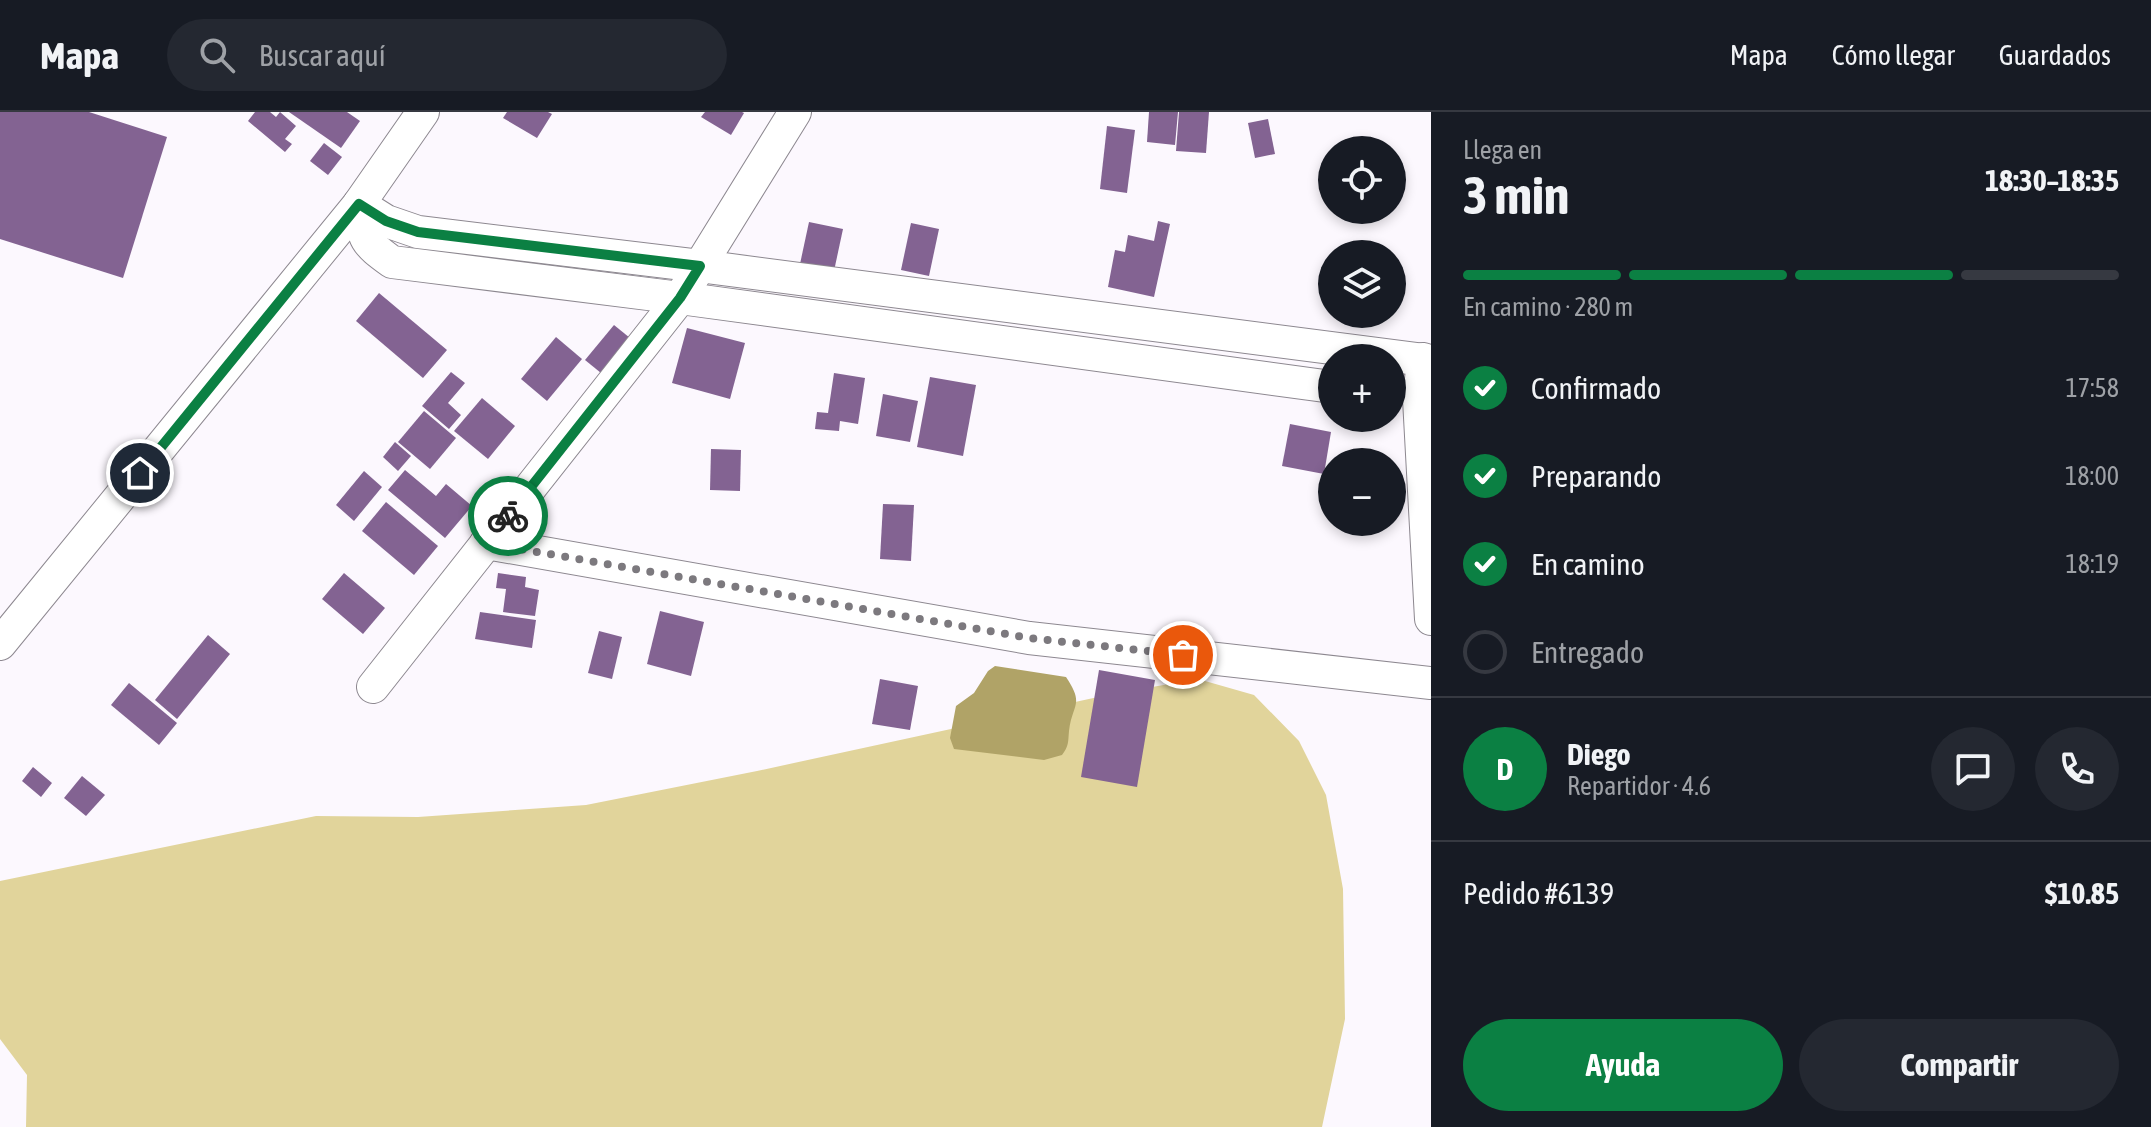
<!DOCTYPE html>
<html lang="es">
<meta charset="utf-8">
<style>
body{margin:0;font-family:"Asap Condensed",sans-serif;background:#242831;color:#f1f3f6;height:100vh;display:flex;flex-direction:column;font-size:30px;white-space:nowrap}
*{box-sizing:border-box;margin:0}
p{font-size:26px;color:#9ea1a6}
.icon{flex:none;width:44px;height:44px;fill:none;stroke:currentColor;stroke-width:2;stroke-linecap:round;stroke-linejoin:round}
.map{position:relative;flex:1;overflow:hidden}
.drawer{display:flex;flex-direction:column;background:#171b24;width:720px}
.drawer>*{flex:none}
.controls{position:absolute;left:1318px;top:24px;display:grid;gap:16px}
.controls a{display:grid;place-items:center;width:88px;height:88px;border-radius:50%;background:#171b24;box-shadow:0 4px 12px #0003;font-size:40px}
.pin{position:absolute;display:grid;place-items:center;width:68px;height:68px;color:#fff;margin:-34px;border:4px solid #fff;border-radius:50%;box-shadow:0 2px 8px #0007}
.courier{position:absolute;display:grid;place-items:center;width:80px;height:80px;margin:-40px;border:6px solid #0b8043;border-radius:50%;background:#fff;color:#222;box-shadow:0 2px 10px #0007}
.summary em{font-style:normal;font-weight:700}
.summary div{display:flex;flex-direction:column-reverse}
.summary{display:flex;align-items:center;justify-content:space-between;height:136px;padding:0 32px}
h1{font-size:52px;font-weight:700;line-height:60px}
.bar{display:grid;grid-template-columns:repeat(4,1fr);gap:12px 8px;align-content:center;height:96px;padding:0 32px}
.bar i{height:10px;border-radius:6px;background:#363941}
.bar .on{background:#0b8043}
.bar p{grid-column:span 4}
.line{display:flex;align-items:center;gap:20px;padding:0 32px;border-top:2px solid #363941}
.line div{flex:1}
.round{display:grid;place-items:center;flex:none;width:84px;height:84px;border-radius:42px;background:#242831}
ol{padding:0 32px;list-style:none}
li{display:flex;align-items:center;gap:24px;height:88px}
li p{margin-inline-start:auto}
li .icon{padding:8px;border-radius:50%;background:#0b8043;color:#fff;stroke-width:4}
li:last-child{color:#9ea1a6}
li i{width:44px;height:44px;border:4px solid #363941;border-radius:50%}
.cta{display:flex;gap:16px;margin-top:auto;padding:16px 32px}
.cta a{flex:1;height:92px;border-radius:48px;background:#0b8043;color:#fff;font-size:32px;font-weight:700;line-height:92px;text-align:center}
.cta a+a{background:#242831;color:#f1f3f6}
header{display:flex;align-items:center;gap:48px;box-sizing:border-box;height:112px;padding:0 40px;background:#171b24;border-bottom:2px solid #363941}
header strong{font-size:38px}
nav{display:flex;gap:44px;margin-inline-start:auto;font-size:28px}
.search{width:560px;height:72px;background:#242831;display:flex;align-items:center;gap:20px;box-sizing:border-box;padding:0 28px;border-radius:44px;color:#9ea1a6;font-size:30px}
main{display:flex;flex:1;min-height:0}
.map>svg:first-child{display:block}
.green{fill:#e1d49b}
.water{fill:#b0a367}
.building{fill:#836392}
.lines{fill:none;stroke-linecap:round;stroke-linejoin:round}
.minor-casing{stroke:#8d8890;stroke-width:34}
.minor{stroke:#fff;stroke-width:32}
.done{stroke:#7c797e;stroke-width:8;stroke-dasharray:0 14.4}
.route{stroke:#0b8043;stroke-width:10}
</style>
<header>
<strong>Mapa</strong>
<div class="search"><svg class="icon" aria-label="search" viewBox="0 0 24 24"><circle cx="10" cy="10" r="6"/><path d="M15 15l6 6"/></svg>Buscar aquí</div>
<nav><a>Mapa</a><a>Cómo llegar</a><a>Guardados</a></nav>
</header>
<main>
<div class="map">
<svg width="1431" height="1015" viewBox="0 0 1431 1015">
<rect width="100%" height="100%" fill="#fcf8fe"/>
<polygon class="green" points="1198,567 1254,583 1299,629 1326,683 1343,777 1345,907 1322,1015 26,1015 27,963 0,927 0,769 316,704 418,705 586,693 757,659 1112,582"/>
<path class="water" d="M 995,554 L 1066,565 C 1085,593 1072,592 1069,619 C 1068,630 1069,634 1062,643 L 1044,648 L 954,637 L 950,626 L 956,594 L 974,581 L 988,559 Z"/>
<g class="building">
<polygon points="0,0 89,0 167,25 123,166 0,127"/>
<polygon points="255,0 270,0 276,5 280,0 296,14 285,27 292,32 285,40 248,9"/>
<polygon points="289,0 347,0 360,9 341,36"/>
<polygon points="507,0 548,0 552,2 537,26 503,6"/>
<polygon points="705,0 742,0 744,1 731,23 701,5"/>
<polygon points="1149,0 1178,0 1175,33 1147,30"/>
<polygon points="1179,0 1209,0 1206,41 1176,39"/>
<polygon points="1268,7 1275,42 1255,46 1248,11"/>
<polygon points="1107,14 1135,18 1127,81 1100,77"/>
<polygon points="324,31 342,45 328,63 310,49"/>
<polygon points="1158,109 1170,112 1154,185 1108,175 1115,138 1125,140 1128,123 1154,129"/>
<polygon points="809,110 843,117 834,159 800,152"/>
<polygon points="911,111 939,117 929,164 901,158"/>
<polygon points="379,181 447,238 423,266 356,209"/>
<polygon points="614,213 630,226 601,261 585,248"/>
<polygon points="687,216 745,231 730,287 672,271"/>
<polygon points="556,225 582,247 547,289 521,267"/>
<polygon points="451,260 465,271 448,291 461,303 449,317 422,294"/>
<polygon points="834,261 865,266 858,312 840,309 839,319 815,317 817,300 828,301"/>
<polygon points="930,265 976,273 963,344 917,335"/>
<polygon points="883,282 918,289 910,330 876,324"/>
<polygon points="482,286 515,314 488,347 454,319"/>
<polygon points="424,299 456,326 430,357 398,330"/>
<polygon points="1290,312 1331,320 1324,362 1282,354"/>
<polygon points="395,330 411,344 398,359 383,345"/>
<polygon points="711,337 741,338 740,379 710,378"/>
<polygon points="405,358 436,384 446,372 472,394 445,426 388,378"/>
<polygon points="364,359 382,375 354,409 336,393"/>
<polygon points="386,390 438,434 414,463 362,419"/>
<polygon points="883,392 914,393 911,449 880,447"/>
<polygon points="344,461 385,496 363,522 322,487"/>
<polygon points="498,461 526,465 525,475 539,478 535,504 503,500 506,477 496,476"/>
<polygon points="660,499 704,510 691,564 647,552"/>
<polygon points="480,500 536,508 532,536 475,527"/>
<polygon points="599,519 622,525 612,567 588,561"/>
<polygon points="208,523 230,542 177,607 155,588"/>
<polygon points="1099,558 1155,568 1137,675 1081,665"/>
<polygon points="880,567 918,574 910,618 872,612"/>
<polygon points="129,571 177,611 159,633 111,593"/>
<polygon points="33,655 52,671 41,685 22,669"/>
<polygon points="82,664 105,683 86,704 64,686"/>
</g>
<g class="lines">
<defs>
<g id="minor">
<polyline points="359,92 386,109 418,120 700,154 1431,249"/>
<path d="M 359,92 C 364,128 363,129 392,150 L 680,186 L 1332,275"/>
<polyline points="1423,247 1419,287 1431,507"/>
<polyline points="486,431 1029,526 1431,571"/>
<polyline points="0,532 359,92 423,0"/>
<polyline points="373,575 680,186 795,0"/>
</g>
</defs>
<use href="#minor" class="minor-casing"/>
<use href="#minor" class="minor"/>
</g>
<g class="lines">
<polyline class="done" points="508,404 486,431 1029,526 1183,543"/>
<polyline class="route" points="140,361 359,92 386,109 418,120 700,154 680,186 508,404"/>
</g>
</svg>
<div class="controls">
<a><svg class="icon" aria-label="locate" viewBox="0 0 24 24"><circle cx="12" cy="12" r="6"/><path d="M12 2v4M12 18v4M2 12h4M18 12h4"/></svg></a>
<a><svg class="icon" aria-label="layers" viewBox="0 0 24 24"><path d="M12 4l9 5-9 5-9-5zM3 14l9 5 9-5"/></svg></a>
<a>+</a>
<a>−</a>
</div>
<div class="pin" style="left:1183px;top:543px;background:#ea580c"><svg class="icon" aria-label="bag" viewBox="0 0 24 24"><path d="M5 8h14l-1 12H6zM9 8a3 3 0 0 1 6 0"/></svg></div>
<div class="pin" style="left:140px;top:361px;background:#1f2937"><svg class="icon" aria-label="home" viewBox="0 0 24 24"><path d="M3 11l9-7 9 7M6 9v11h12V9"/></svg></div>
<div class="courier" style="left:508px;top:404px"><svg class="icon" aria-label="bike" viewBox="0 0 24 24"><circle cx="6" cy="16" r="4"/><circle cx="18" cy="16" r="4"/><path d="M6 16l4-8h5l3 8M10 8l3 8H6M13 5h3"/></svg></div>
</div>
<section class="drawer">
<div class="summary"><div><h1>3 min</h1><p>Llega en</p></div><em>18:30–18:35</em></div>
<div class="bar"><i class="on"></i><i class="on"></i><i class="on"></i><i></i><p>En camino · 280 m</p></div>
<ol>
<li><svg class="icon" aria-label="check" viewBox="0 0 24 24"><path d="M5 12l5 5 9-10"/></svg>Confirmado<p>17:58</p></li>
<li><svg class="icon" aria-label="check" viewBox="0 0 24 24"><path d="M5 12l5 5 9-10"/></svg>Preparando<p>18:00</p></li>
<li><svg class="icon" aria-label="check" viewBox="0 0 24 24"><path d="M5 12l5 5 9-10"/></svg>En camino<p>18:19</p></li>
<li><i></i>Entregado</li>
</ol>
<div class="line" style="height:144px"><b class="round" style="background:#0b8043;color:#fff">D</b><div><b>Diego</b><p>Repartidor · 4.6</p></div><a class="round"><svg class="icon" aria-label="chat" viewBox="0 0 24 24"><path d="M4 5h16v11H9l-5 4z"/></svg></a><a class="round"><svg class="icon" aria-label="phone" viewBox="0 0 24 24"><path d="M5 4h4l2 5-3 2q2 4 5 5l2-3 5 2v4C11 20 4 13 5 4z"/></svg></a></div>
<div class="line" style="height:104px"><div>Pedido #6139</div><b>$10.85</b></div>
<div class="cta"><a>Ayuda</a><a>Compartir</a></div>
</section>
</main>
